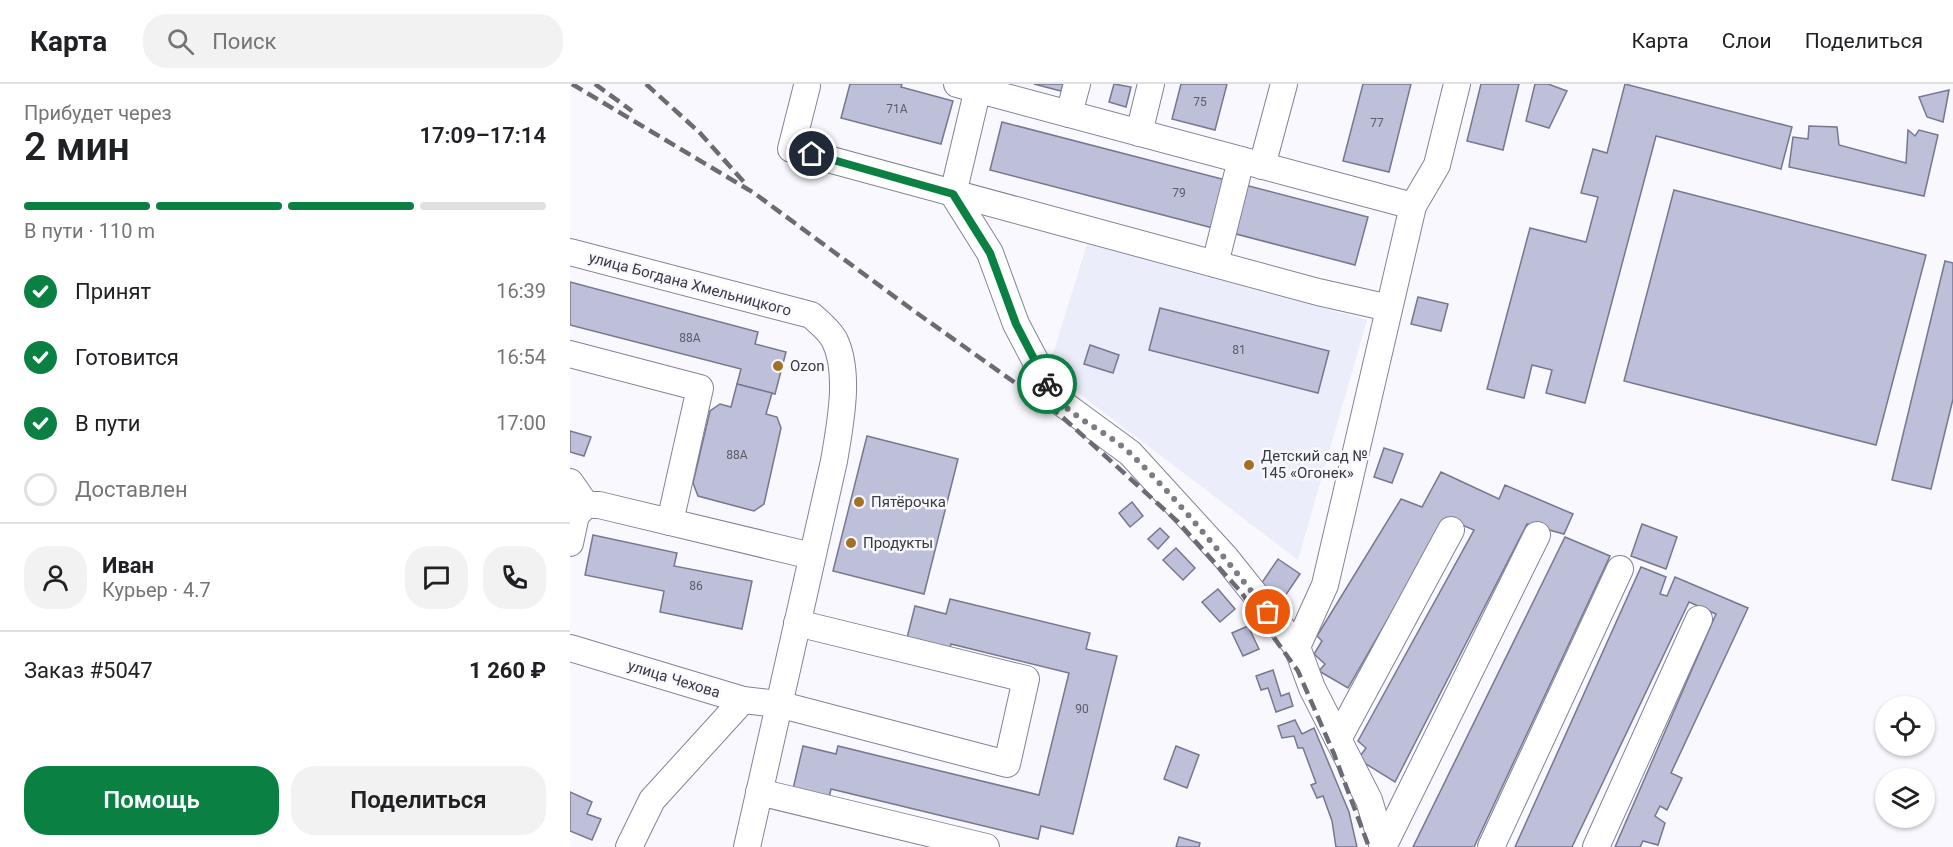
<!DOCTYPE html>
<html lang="ru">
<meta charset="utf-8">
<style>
body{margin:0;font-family:Roboto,sans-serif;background:#f2f2f2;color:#202124;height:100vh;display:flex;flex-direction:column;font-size:22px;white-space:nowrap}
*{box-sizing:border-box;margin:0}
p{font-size:20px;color:#757577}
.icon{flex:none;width:33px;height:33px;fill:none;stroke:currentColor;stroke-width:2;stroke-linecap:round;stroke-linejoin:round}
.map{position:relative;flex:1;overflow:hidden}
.side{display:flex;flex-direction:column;background:#fff;width:570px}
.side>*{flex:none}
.controls{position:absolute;left:1305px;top:612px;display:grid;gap:12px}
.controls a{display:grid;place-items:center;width:60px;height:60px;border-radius:50%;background:#fff;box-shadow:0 2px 4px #0004;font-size:30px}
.pin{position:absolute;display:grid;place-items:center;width:51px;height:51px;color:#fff;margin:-26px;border:3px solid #fff;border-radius:50%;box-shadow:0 2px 6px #0007}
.courier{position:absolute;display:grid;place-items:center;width:60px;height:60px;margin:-30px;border:4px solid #0b8043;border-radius:50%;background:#fff;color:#222;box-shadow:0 2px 8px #0007}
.headline em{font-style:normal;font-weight:600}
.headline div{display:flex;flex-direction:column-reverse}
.headline{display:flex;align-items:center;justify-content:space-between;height:102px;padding:0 24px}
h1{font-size:39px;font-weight:600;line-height:45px}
.bar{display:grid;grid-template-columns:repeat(4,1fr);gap:9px 6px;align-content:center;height:72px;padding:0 24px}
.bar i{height:8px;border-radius:4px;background:#e0e0e0}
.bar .current{background:#0b8043}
.bar p{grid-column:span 4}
.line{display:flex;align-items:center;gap:15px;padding:0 24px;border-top:2px solid #e0e0e0}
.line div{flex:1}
.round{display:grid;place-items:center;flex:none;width:63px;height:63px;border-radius:24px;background:#f2f2f2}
ol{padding:0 24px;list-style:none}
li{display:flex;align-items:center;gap:18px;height:66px}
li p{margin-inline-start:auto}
li .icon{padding:6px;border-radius:50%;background:#0b8043;color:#fff;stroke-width:4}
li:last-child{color:#757577}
li i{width:33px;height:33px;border:3px solid #e0e0e0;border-radius:50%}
.cta{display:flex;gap:12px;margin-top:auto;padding:12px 24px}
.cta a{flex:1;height:69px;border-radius:24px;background:#0b8043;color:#fff;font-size:24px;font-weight:600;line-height:69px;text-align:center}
.cta a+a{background:#f2f2f2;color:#202124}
header{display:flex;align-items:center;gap:36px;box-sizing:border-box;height:84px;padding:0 30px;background:#fff;border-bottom:2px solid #e0e0e0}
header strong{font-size:28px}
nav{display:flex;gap:33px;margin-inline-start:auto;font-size:21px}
.search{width:420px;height:54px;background:#f2f2f2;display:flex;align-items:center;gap:15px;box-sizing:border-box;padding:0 21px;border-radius:24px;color:#757577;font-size:22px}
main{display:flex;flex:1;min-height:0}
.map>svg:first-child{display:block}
.built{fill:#ecedfb}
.building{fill:#bec0da;stroke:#767790;stroke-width:1.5}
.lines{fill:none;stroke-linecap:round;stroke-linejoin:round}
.minor-casing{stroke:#82839b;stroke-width:28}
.minor{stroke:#fff;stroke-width:26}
.rail{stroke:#6a6b74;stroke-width:4.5;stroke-dasharray:12 6;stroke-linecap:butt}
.done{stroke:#7b7c84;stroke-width:6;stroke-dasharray:0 10.8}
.route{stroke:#0b8043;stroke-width:8}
.poi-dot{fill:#a27126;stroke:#f8f8fe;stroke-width:2}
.labels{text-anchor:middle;stroke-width:5;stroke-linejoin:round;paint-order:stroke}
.number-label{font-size:12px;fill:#5a5b69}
.street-label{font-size:15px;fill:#383943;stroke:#f8f8fe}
.poi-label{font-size:15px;fill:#383943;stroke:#f8f8fe;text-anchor:start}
</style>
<header>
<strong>Карта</strong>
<div class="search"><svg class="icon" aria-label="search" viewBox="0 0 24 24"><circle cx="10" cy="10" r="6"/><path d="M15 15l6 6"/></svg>Поиск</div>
<nav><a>Карта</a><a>Слои</a><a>Поделиться</a></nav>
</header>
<main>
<section class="side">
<div class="headline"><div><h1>2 мин</h1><p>Прибудет через</p></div><em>17:09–17:14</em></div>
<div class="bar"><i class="current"></i><i class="current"></i><i class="current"></i><i></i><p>В пути · 110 m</p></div>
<ol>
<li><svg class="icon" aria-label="check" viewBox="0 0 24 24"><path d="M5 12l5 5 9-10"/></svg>Принят<p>16:39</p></li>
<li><svg class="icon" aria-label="check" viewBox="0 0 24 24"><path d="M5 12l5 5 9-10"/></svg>Готовится<p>16:54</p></li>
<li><svg class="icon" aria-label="check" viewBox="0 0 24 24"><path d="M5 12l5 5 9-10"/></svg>В пути<p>17:00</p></li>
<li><i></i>Доставлен</li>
</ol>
<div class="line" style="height:108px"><a class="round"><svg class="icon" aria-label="person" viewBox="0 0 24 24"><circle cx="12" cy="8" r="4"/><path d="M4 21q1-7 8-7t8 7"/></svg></a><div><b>Иван</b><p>Курьер · 4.7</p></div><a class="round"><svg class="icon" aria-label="chat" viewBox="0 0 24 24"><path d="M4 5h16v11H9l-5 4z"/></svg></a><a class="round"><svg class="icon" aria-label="phone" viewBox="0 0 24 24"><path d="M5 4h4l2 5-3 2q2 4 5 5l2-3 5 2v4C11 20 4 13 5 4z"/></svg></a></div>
<div class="line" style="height:78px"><div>Заказ #5047</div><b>1 260 ₽</b></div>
<div class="cta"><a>Помощь</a><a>Поделиться</a></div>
</section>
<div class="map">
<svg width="1383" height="763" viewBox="0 0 1383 763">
<rect width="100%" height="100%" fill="#f8f8fe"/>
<polygon class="built" points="517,160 797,236 728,476 478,286"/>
<g class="building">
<polygon points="280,0 332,0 331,3 383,17 371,60 271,34"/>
<polygon points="464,0 493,0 491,7"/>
<polygon points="544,0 561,3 556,23 539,18"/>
<polygon points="611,0 657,0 645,46 602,35"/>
<polygon points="793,0 841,0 819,88 773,77"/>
<polygon points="911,0 949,0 933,66 897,57"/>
<polygon points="965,0 978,0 997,7 979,44 956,37"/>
<polygon points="1055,0 1222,43 1211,85 1086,52 1015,319 976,309 982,286 962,281 954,314 917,305 960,144 1016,158 1028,113 1011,109 1023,65 1037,69"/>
<polygon points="1379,6 1373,38 1357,33 1349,13"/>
<polygon points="432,38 798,133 785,181 420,86"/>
<polygon points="1239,42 1267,43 1269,61 1336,79 1338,46 1345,52 1349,46 1368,51 1354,112 1219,83 1223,53 1238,55"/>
<polygon points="1104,106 1356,171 1306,361 1054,297"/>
<polygon points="1375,177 1383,179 1383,315 1361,405 1322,396"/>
<polygon points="0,198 188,248 185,260 216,268 205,310 167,300 171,285 0,241"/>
<polygon points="848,213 878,220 871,247 841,240"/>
<polygon points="590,224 759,267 748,309 579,266"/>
<polygon points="520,261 549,271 543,289 514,280"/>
<polygon points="167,300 202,309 196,330 207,333 211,344 194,420 184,427 128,412 123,399 140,327 150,320 161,323"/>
<polygon points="0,347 21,353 14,372 0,368"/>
<polygon points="297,352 388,375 354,510 263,487"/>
<polygon points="814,364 833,370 822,399 804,393"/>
<polygon points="871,388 929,415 935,401 1003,430 994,450 957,440 825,698 788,675 796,664 788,657 904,446 876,434 778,604 749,587 755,580 744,570 752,557 747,552 831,415 852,423"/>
<polygon points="562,418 573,432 560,443 549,429"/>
<polygon points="1072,440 1107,453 1096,485 1061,472"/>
<polygon points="590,444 599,453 588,465 578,455"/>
<polygon points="23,451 107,469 104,482 182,497 172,545 90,528 94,507 15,491"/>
<polygon points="995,453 1040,472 904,763 843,763"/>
<polygon points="606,464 625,484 613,496 593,476"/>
<polygon points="708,475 730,490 713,515 691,500"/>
<polygon points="1071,483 1096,493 1090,510 1097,512 1105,493 1178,524 1101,689 1112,694 1097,726 1090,722 1085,732 1095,739 1088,761 1073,757 1070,763 1045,763 1146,530 1119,518 1002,763 945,763"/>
<polygon points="648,505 665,525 650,538 632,518"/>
<polygon points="380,515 520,549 516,565 547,572 503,750 471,742 468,755 261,705 259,714 223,705 233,662 266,670 268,662 469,711 499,589 381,560 378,573 335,562 345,522 376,530"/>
<polygon points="678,542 689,565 673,572 662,549"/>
<polygon points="703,586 711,612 719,609 723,622 706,628 698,604 691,606 686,592"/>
<polygon points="725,636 732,650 744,644 779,728 787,763 766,763 762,737 753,712 747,714 741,701 746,699 733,664 728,664 724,652 712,654 708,642"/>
<polygon points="606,662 629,671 617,704 594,695"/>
<polygon points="0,708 22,718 17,730 31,735 22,756 0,747"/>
<polygon points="609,753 630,759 629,763 606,763"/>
</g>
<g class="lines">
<defs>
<g id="minor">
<polyline points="387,0 843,122"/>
<polyline points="409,0 383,110 420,169 446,240 485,314 560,369 656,474 727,563 742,604 799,716 813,763"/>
<polyline points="237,2 221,65 748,208 819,224"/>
<polyline points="499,30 507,0"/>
<polyline points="569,49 581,0"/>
<polyline points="692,82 714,0"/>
<path d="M 0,168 L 241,231 C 249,238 258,245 264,255 C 281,288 270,341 264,377 L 177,763"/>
<polyline points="645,180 671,76"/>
<polyline points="0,270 130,304 100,438"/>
<polyline points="0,398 16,421"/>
<polyline points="0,459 6,431 16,421 29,421 242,472"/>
<polyline points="727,563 755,501 843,122 867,81 887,0"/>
<polyline points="0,564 173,616 208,620 437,680 456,595 227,539"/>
<polyline points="768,655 881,446"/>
<polyline points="189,708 416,763"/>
<polyline points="59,763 82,716 173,616"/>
<polyline points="813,763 967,451"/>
<polyline points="921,763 1050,485"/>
<polyline points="1026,763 1129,535"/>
</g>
</defs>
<use href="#minor" class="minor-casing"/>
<use href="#minor" class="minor"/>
<g class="rail">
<polyline points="2,0 184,109 344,227 489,330 608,438 671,508 728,587 764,670 799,763"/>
<polyline points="25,0 62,27"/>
<polyline points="76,0 129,48 174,98"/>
</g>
</g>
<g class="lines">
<path class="done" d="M 477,300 C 494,333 536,345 562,371 C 611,419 655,474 698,528"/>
<polyline class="route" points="242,70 383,110 420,169 446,240 477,300"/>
</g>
<g class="poi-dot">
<circle cx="208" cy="282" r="6"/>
<circle cx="679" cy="381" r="6"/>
<circle cx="289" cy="418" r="6"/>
<circle cx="281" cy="459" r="6"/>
</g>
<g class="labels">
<g class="number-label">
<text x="630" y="22">75</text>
<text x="327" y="29">71А</text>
<text x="807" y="43">77</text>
<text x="609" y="113">79</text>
<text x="120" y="258">88А</text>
<text x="669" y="270">81</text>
<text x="167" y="375">88А</text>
<text x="126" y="506">86</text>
<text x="512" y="629">90</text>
</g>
<g class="street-label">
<text transform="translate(120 200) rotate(15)" y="5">улица Богдана Хмельницкого</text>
<text transform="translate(104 595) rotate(17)" y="5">улица Чехова</text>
</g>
<g class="poi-label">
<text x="220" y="287">Ozon</text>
<text x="691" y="377">Детский сад №<tspan x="691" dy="17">145 «Огонек»</tspan></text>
<text x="301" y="423">Пятёрочка</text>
<text x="293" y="464">Продукты</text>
</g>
</g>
</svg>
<div class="controls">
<a><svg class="icon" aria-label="locate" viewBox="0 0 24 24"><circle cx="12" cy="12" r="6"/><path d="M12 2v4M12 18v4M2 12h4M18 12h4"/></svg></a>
<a><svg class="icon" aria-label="layers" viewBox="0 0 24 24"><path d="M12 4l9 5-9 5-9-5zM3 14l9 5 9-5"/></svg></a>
</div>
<div class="pin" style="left:698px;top:528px;background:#ea580c"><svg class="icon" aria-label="bag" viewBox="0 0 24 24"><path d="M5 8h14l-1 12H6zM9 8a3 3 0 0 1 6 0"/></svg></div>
<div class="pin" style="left:242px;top:70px;background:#1f2937"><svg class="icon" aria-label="home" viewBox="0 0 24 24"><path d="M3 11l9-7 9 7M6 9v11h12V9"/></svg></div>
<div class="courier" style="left:477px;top:300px"><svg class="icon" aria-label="bike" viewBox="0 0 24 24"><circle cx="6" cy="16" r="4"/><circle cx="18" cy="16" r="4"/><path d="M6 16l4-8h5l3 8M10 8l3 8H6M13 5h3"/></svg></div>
</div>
</main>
